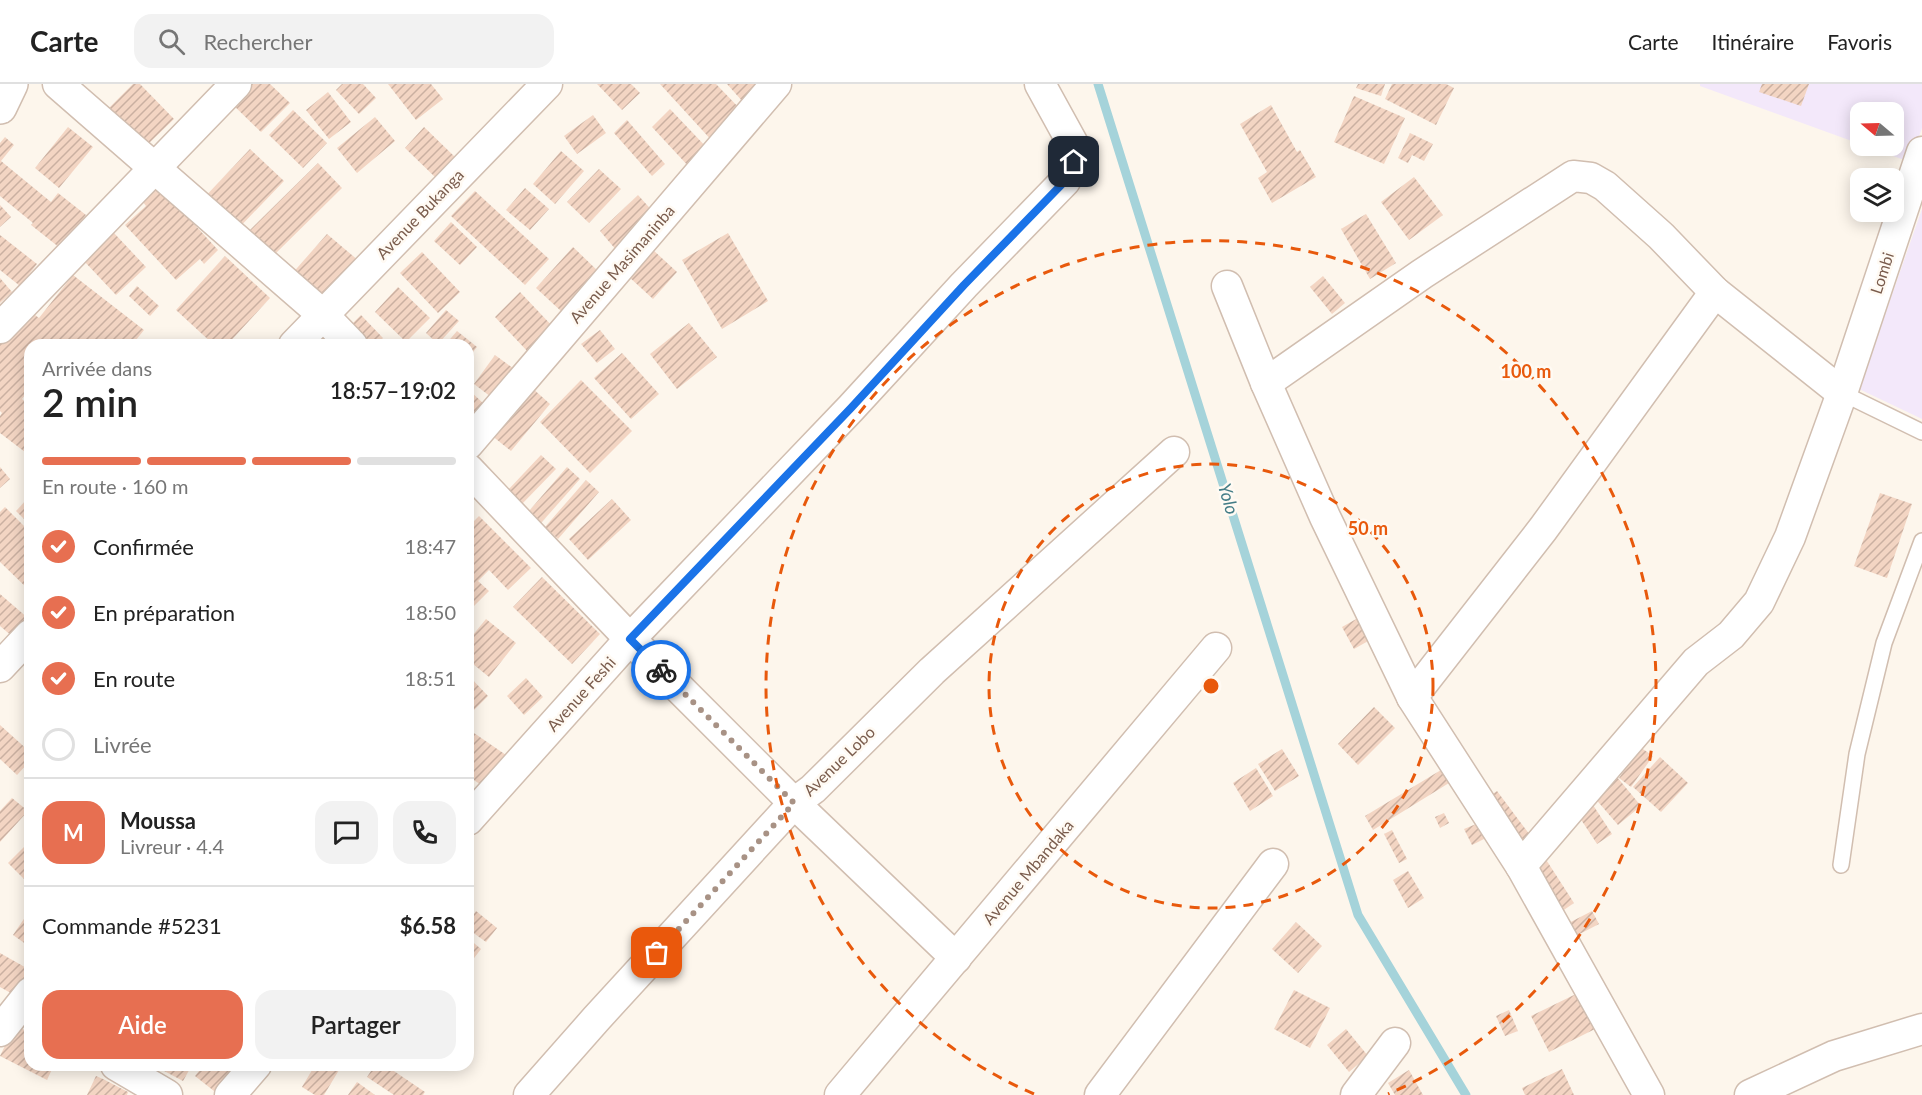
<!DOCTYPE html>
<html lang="fr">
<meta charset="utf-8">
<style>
body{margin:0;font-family:Lato,sans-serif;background:#f2f2f2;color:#222;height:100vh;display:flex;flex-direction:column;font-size:22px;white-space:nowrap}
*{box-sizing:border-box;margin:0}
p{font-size:20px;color:#767676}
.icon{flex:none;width:33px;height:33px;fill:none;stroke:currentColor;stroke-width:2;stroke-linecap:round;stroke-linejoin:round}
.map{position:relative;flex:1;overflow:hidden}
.panel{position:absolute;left:24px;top:255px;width:450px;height:732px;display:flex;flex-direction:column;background:#fff;border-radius:18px;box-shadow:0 3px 15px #0003}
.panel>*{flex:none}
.needle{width:39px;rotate:289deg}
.tools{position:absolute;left:1850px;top:18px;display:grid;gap:12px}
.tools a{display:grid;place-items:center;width:54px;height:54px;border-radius:12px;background:#fff;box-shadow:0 3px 15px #0003;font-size:30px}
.pin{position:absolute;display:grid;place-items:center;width:51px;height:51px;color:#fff;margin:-26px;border-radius:12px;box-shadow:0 3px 9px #0006}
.courier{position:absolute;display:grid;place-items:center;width:60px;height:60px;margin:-30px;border:4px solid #1a73e8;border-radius:50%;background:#fff;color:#222;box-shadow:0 2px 8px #0007}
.overview em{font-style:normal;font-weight:600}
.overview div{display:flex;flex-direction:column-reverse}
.overview{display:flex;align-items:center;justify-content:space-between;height:102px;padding:0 18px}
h1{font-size:39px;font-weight:600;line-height:45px}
.bar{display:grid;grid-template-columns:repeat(4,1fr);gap:9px 6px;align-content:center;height:72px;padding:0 18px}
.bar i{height:8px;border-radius:4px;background:#e0e0e0}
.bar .current{background:#e76f51}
.bar p{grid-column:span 4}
.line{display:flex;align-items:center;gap:15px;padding:0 18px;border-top:2px solid #e0e0e0}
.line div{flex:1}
.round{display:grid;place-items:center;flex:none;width:63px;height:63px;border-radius:18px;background:#f2f2f2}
ol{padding:0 18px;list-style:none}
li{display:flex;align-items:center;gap:18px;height:66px}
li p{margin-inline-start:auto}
li .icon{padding:6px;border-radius:50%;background:#e76f51;color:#fff;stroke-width:4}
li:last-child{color:#767676}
li i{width:33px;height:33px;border:3px solid #e0e0e0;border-radius:50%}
.primary-button{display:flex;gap:12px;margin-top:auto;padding:12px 18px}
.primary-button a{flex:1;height:69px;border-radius:18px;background:#e76f51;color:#fff;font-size:24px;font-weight:600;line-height:69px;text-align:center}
.primary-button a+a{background:#f2f2f2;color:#222}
header{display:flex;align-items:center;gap:36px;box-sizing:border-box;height:84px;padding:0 30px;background:#fff;border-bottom:2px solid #e0e0e0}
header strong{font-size:28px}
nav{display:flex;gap:33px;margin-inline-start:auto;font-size:21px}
.search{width:420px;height:54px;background:#f2f2f2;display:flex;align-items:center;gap:15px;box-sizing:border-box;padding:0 21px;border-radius:18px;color:#767676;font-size:22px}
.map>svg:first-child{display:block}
.education{fill:#f3e8fa}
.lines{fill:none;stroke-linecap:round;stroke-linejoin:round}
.stream{stroke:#a5d3da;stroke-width:9}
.building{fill:url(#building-hatch)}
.service-casing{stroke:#d1beb0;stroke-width:18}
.minor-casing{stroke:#d1beb0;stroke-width:33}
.tertiary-casing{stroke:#d1beb0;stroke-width:36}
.service{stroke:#fff;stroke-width:15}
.minor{stroke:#fff;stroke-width:30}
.tertiary{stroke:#fff;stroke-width:33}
.done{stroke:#a89285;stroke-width:6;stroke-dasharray:0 10.8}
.route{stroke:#1a73e8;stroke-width:8}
.ring{fill:none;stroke:#e8590c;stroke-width:3;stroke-dasharray:10 8}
.labels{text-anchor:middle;stroke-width:5;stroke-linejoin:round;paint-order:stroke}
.street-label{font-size:16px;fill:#7a5c4d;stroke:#fffaf3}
.water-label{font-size:18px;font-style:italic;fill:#437c86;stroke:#fffaf3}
.centre{fill:#e8590c;stroke:#fffaf3;stroke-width:3}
.ring-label{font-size:18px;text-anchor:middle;font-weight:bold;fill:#e8590c;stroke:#fffaf3;stroke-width:5;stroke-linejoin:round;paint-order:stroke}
</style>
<header>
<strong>Carte</strong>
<div class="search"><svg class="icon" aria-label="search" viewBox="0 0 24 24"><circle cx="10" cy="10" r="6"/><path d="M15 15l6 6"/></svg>Rechercher</div>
<nav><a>Carte</a><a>Itinéraire</a><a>Favoris</a></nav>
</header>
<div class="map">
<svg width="1922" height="1011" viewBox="0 0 1922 1011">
<defs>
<pattern id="building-hatch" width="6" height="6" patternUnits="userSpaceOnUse" patternTransform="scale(1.5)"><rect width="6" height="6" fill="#f3d5c3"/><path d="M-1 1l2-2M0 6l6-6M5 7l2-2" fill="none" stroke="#cab0a1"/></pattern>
</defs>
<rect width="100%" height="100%" fill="#fdf6ec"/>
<g class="education">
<polygon points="1700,0 1922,0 1922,44 1910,78 1865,62 1893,62 1893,28 1860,28 1860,60 1700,2"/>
<polygon points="1922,125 1922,335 1859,305"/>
</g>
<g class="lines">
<polyline class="stream" points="1098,0 1358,831 1466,1011"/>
</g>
<g class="building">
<polygon points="133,0 140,0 174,35 143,65 106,27"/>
<polygon points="243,0 270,0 290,19 261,48 228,16"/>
<polygon points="342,0 363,0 376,14 359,30 336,6"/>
<polygon points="388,0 431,0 443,15 416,36"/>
<polygon points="597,0 631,0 640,9 622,26"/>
<polygon points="660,0 716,0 745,30 714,59"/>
<polygon points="727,0 764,0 743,18"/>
<polygon points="1358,0 1385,0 1381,12 1356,4"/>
<polygon points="1392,0 1446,0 1454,4 1436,41 1385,15"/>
<polygon points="1762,0 1809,0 1801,22 1759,8"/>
<polygon points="328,8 351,38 329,55 306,26"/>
<polygon points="1354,12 1405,34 1384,80 1334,58"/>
<polygon points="1271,21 1297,68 1300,66 1316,93 1272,119 1258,94 1267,88 1240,40"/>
<polygon points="670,25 710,67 691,85 652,43"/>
<polygon points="293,26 327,59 303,84 269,51"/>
<polygon points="593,31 606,49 577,70 564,52"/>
<polygon points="375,33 395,57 357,89 337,64"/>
<polygon points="627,36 665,80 652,92 614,49"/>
<polygon points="68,43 93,63 59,104 35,84"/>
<polygon points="424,43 455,73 436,94 405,64"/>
<polygon points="1410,49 1433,60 1424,77 1412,71 1408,79 1398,74"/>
<polygon points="5,53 14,61 1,77 51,118 58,109 86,131 60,164 31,141 33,139 0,112 0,59"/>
<polygon points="250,65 284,97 234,149 201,117"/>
<polygon points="561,67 584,87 555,120 533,100"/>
<polygon points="318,79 342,104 273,172 249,147"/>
<polygon points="599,85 621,105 589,139 567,118"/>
<polygon points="1414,93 1443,131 1409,156 1381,118"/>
<polygon points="159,102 218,166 204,180 200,175 176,196 125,141 146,122 143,118"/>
<polygon points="525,104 549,125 530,146 506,126"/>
<polygon points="475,107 549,175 525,201 451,132"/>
<polygon points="638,111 656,131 617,167 600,147"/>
<polygon points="0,121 11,133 0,143"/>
<polygon points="1366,130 1396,179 1370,195 1341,145"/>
<polygon points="451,138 477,163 460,181 434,157"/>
<polygon points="114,149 146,183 116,211 84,177"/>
<polygon points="728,149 768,217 722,245 682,176"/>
<polygon points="327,150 359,177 322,220 290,192"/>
<polygon points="0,151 37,180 20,202 0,186"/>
<polygon points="573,163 599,188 562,228 536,204"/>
<polygon points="652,165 677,188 653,215 628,192"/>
<polygon points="422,168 460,208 438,229 400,189"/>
<polygon points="225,172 270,214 227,261 214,261 176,226"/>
<polygon points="73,191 144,246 132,261 69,261 66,259 64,261 30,261 30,304 22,315 30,322 30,362 25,368 0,349 0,332 2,329 0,327 0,259 27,225 39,234"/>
<polygon points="1323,192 1345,219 1332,230 1310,203"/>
<polygon points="0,194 12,208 0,219"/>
<polygon points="137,202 159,222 150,232 129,212"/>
<polygon points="398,203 430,234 406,258 375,228"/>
<polygon points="520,208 555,245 529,269 495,233"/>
<polygon points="446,226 459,237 438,260 426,249"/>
<polygon points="361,231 383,254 376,261 357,261 344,248"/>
<polygon points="689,239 717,273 677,305 650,270"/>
<polygon points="600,246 615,265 597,279 581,260"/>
<polygon points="457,247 477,263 468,274 468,261 445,261"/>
<polygon points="622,269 659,310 631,335 594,294"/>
<polygon points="495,271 517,287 495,316 474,300"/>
<polygon points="581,296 632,347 590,389 540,338"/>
<polygon points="531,303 550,320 511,367 491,351"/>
<polygon points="468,305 485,321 468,341"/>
<polygon points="541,371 556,385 521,421 507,407"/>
<polygon points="0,383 10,395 0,404"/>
<polygon points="567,383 580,395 541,439 529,427"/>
<polygon points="586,396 599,408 558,455 545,443"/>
<polygon points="1880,409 1912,420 1887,494 1854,482"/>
<polygon points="30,412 30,441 16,427"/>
<polygon points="612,415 631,436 588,476 569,455"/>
<polygon points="5,423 30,448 30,507 0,478 0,428"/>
<polygon points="479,432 531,484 508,506 489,486 478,497 489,507 468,528 468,443"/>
<polygon points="542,493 600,550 572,580 513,523"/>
<polygon points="0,510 29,535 13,553 0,542"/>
<polygon points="1358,534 1370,556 1354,565 1342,543"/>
<polygon points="486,535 516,559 489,593 468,576 468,557"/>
<polygon points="468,591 488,612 468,632"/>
<polygon points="526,594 543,613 524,631 507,612"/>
<polygon points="1374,623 1395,644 1358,681 1338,660"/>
<polygon points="0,641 30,668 30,677 17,691 0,675"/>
<polygon points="474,649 506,671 484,703 468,692 468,658"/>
<polygon points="1640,663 1653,672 1631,703 1619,694"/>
<polygon points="1282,665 1299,692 1275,707 1258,680"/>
<polygon points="1660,673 1688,699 1661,728 1633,703"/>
<polygon points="1256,684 1273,712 1250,727 1233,699"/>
<polygon points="1441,686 1449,699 1373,746 1365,732"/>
<polygon points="1617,693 1641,722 1618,741 1593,712"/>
<polygon points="1497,707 1533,755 1517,767 1481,718"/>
<polygon points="12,714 28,727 0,758 0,727"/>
<polygon points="1593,721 1612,750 1597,760 1578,731"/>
<polygon points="1444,729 1449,739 1440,744 1435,733"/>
<polygon points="1481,738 1488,753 1472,761 1464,745"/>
<polygon points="1392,746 1407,775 1399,779 1384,750"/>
<polygon points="30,757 30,791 25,796 8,779"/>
<polygon points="1545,774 1574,819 1555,832 1525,787"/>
<polygon points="1408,787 1424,814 1408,824 1393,796"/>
<polygon points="30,826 30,863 13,851"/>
<polygon points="476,827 497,844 486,858 468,845 468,838"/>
<polygon points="1592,827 1599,840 1568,856 1561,843"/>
<polygon points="1296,838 1322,862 1298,889 1272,865"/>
<polygon points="468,854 481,865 468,882"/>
<polygon points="0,869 30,886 16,912 0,903"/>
<polygon points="1294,906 1330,924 1310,964 1274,945"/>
<polygon points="1578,909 1595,945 1549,968 1531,932"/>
<polygon points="1509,926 1518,947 1505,952 1496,932"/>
<polygon points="15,941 30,949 30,981 54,981 47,996 0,972"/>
<polygon points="1346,945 1368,972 1349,988 1327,961"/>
<polygon points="153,981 192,981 183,997"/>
<polygon points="204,981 251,981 219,1011 195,992"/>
<polygon points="315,981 342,981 324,1011 315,1011 302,1003"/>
<polygon points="375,981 385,981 425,1008 423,1011 394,1011 367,993"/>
<polygon points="1562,985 1574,1011 1525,1011 1522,1004"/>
<polygon points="1409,986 1423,1011 1395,1011 1388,999"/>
<polygon points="96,992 103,995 128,1008 127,1011 87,1011"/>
<polygon points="357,998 375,1011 348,1011"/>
</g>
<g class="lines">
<defs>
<g id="service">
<polyline points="1842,309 1922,348"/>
<polyline points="1841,781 1857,670 1884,559 1922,457"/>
</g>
<g id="minor">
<polyline points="58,0 322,230 352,261"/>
<polyline points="1227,202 1266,299 1325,433 1412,613 1521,782 1649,1011"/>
<polyline points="0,244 236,0"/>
<polyline points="294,261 547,0"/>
<polyline points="1266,299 1422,190 1573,92 1591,94 1605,102 1661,152 1715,208 1842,309"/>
<polyline points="468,360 776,0"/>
<polyline points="468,385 630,555 794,719 956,874"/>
<polyline points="0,583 30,551"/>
<polyline points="1412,613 1543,445 1715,208"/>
<polyline points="468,736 630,555 851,324 964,201 1065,97 1074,78 1073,60 1040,0"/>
<polyline points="1521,782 1696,578 1731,551 1759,518 1790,453 1842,309 1922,68"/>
<polyline points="0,947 30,909"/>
<polyline points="116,981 167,1011"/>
<polyline points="230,1011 256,981"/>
<polyline points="529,1011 596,935 794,719 813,705 932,587 1174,368"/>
<polyline points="840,1011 1216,564"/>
<polyline points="1100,1011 1273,780"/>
<polyline points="1356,1011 1395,959"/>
<polyline points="1750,1011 1834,972 1922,945"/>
</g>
<polyline id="tertiary" points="0,23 11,0"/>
</defs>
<use href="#service" class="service-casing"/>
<use href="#minor" class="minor-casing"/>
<use href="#tertiary" class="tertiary-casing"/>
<use href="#service" class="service"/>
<use href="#minor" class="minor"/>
<use href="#tertiary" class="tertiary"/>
</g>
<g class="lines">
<polyline class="done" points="657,869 794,719 661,586"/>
<polyline class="route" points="661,586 630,555 851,324 964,201 1065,97 1074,78"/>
</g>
<g class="ring">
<circle cx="1211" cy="602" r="222"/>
<path d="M1034 1010A445 445 0 1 1 1388 1010"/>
</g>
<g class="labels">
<g class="street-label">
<text transform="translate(420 130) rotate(-46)" y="6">Avenue Bukanga</text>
<text transform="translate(622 180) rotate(-49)" y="6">Avenue Masimaninba</text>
<text transform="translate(1882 189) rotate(-72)" y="6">Lombi</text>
<text transform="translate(581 610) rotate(-48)" y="6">Avenue Feshi</text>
<text transform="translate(839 677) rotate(-44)" y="6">Avenue Lobo</text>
<text transform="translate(1028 788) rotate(-50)" y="6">Avenue Mbandaka</text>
</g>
<g class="water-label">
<text transform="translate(1228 415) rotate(73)" y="6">Yolo</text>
</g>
</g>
<circle cx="1211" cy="602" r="9" class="centre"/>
<g class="ring-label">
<text x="1526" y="294">100 m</text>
<text x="1368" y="451">50 m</text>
</g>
</svg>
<div class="tools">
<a><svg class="needle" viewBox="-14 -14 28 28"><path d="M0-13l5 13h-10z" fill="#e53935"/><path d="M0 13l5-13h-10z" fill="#767676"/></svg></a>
<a><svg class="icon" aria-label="layers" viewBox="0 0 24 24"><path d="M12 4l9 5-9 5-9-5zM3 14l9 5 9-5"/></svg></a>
</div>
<div class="pin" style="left:657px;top:869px;background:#ea580c"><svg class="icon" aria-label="bag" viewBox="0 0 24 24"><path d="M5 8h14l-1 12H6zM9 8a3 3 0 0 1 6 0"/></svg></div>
<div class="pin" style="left:1074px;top:78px;background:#1f2937"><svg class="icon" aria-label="home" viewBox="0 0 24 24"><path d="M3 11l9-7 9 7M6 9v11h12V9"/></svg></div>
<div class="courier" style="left:661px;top:586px"><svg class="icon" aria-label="bike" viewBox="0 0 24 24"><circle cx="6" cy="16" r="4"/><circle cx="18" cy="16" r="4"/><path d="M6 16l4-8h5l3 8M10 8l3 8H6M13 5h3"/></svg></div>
<section class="panel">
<div class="overview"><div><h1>2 min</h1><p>Arrivée dans</p></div><em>18:57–19:02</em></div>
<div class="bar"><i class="current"></i><i class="current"></i><i class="current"></i><i></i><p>En route · 160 m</p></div>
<ol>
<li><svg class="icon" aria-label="check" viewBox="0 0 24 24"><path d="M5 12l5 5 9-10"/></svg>Confirmée<p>18:47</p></li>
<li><svg class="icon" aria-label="check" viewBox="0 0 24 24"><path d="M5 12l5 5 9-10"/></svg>En préparation<p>18:50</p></li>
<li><svg class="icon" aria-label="check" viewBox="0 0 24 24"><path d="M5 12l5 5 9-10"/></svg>En route<p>18:51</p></li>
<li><i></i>Livrée</li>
</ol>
<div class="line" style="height:108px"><b class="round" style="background:#e76f51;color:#fff">M</b><div><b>Moussa</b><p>Livreur · 4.4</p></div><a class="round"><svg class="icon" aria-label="chat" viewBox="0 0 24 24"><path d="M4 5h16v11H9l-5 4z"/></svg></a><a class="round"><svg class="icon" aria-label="phone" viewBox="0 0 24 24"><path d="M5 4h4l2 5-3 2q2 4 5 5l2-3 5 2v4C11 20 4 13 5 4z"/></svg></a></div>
<div class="line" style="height:78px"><div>Commande #5231</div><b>$6.58</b></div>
<div class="primary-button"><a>Aide</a><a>Partager</a></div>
</section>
</div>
